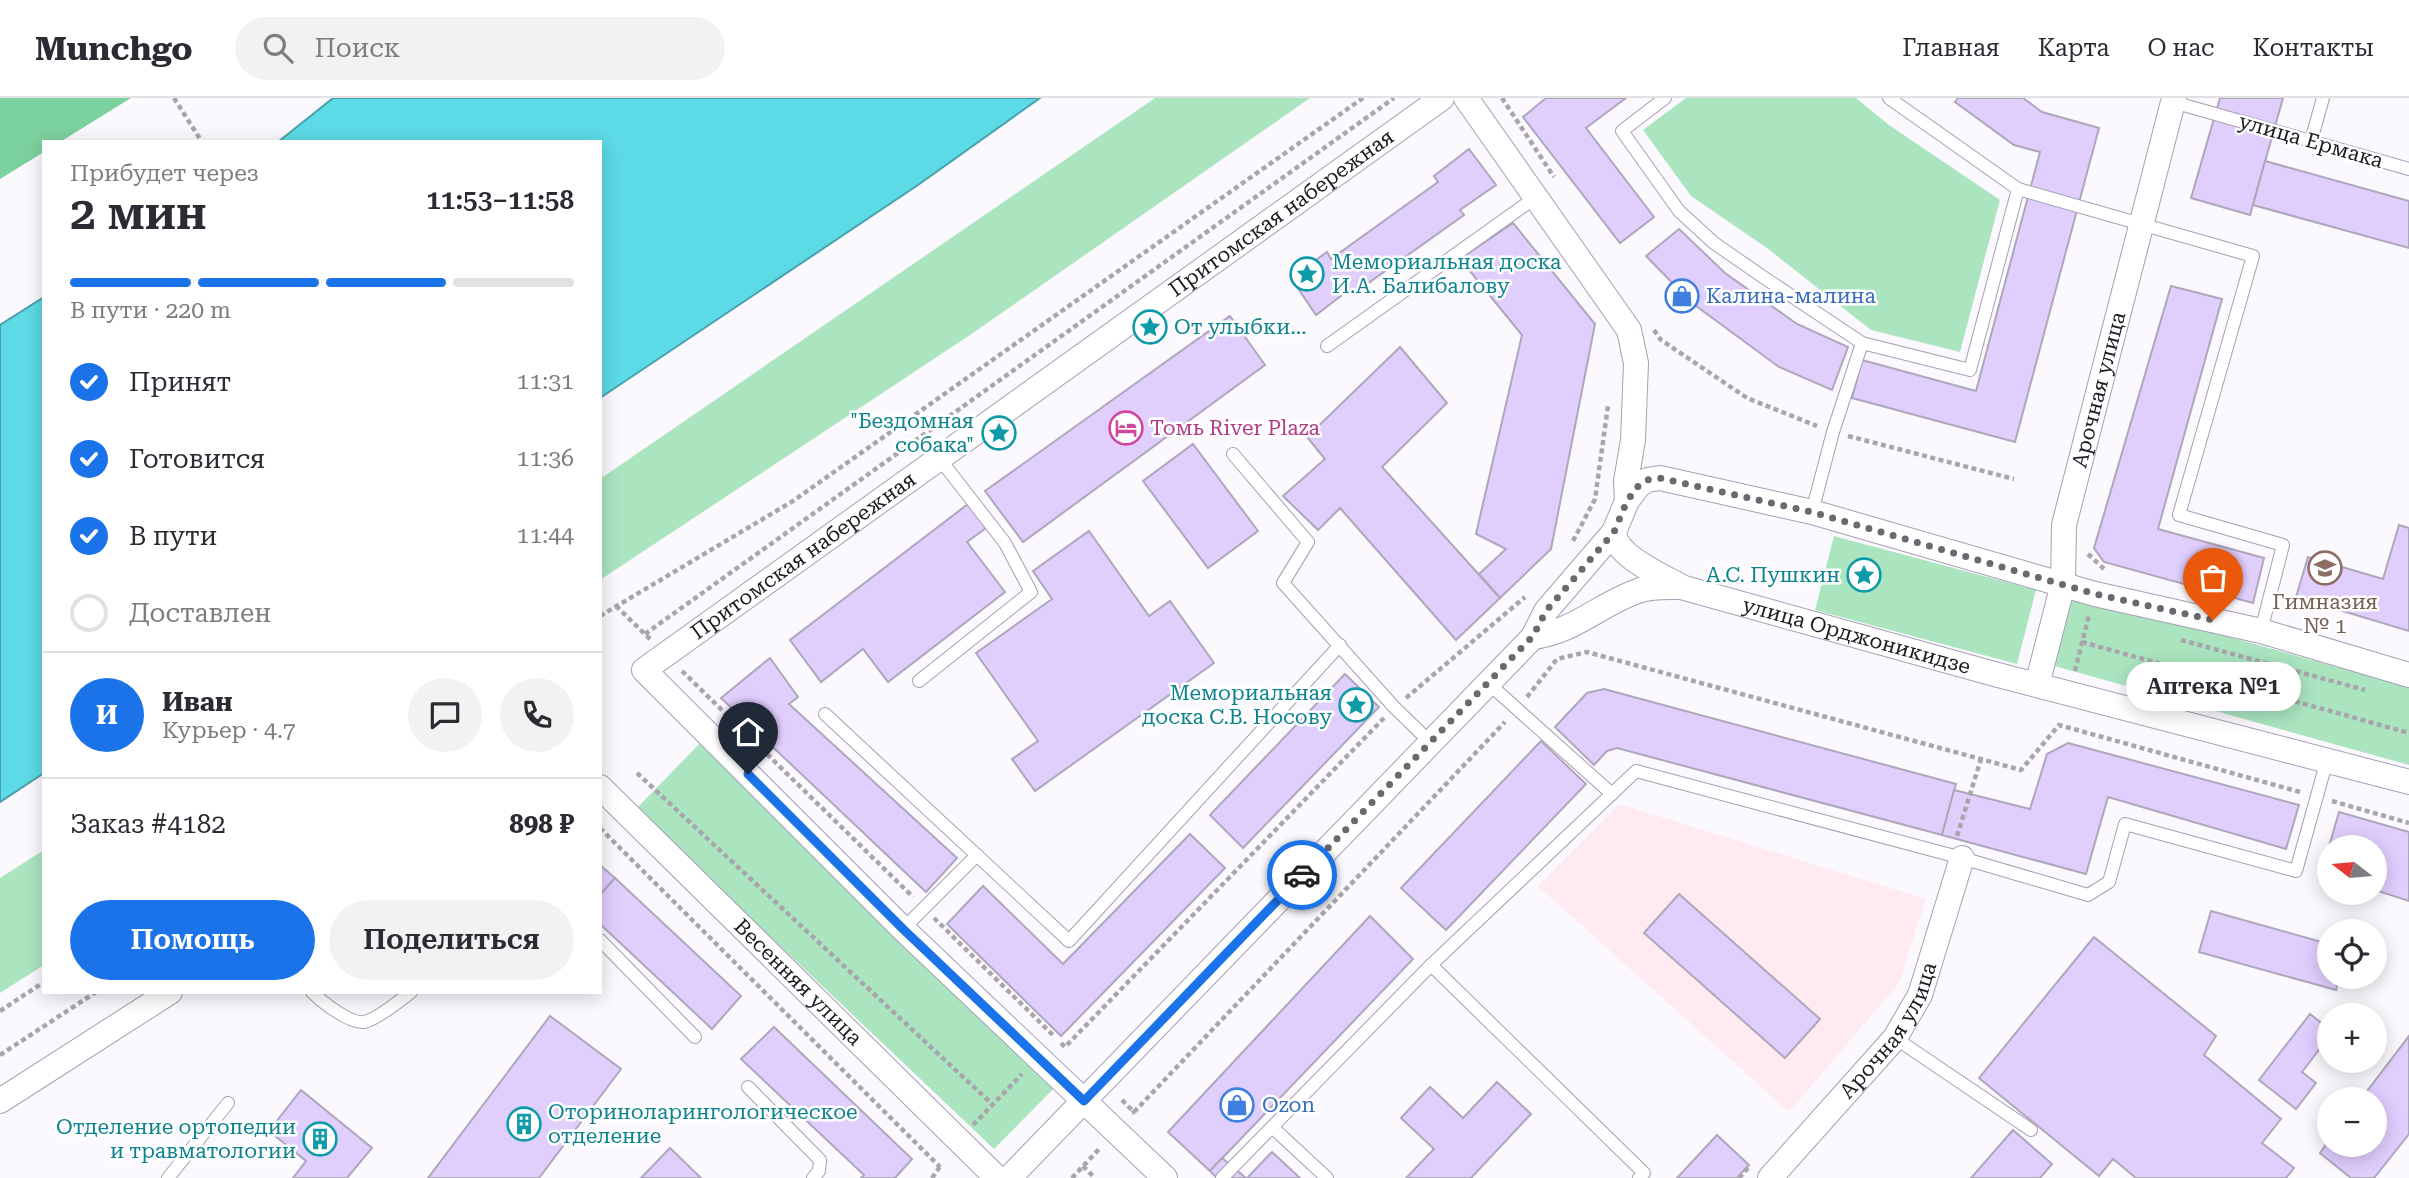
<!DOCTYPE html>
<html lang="ru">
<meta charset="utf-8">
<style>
body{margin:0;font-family:"Roboto Serif",serif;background:#f2f2f3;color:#2b2b33;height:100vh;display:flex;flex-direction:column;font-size:26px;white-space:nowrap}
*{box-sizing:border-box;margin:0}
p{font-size:23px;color:#7c7c81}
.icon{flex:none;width:38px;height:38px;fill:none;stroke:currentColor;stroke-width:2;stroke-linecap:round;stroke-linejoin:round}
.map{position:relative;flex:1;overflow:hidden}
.drawer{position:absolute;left:42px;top:42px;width:560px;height:854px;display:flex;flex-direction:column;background:#fff;border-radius:0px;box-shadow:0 4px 18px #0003}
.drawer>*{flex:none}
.needle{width:46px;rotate:286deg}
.fabs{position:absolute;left:2317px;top:737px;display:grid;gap:14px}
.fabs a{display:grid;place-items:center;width:70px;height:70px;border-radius:50%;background:#fff;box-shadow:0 4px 18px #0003;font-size:35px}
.pin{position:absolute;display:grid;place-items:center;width:60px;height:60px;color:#fff;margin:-72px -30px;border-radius:50% 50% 50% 0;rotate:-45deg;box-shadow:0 0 7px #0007}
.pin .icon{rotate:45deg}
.courier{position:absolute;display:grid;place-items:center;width:70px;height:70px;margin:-35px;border:5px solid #1a73e8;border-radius:50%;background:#fff;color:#222;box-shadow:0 2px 9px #0007}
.bubble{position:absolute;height:49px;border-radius:24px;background:#fff;box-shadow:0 4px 18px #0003;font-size:23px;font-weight:600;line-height:49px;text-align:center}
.overview em{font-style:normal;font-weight:600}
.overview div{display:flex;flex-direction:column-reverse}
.overview{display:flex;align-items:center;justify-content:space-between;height:119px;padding:0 28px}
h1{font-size:46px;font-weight:600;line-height:52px}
.bar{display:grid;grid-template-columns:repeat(4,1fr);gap:10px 7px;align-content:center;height:84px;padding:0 28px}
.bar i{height:9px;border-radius:5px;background:#e1e1e2}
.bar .on{background:#1a73e8}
.bar p{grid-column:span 4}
.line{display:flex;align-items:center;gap:18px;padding:0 28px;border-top:2px solid #e1e1e2}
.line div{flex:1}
.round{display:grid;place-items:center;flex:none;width:74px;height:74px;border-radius:37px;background:#f2f2f3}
ol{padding:0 28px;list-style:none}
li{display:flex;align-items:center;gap:21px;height:77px}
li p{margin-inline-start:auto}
li .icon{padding:7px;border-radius:50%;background:#1a73e8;color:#fff;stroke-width:4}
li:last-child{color:#7c7c81}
li i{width:38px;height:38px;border:4px solid #e1e1e2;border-radius:50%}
.primary-button{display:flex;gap:14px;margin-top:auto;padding:14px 28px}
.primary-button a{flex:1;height:80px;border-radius:42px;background:#1a73e8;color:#fff;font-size:28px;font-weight:600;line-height:80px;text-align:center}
.primary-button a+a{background:#f2f2f3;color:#2b2b33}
header{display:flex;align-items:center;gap:42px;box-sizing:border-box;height:98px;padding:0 35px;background:#fff;border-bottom:2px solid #e1e1e2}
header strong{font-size:33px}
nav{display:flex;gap:38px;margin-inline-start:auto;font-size:24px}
.search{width:490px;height:63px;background:#f2f2f3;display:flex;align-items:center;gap:18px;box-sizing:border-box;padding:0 24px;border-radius:38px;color:#7c7c81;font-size:26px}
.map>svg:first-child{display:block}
.education{fill:#ffeaf1}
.green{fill:#abe5c0}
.forest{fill:#7cd29e}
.water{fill:#5cdae6;stroke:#49a0ab;stroke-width:2}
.building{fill:#e0cefd;stroke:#aea7bc;stroke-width:2}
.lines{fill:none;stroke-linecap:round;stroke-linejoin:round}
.service-casing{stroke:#a79fb4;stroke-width:14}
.minor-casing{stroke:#a79fb4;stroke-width:26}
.path{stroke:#a8a5ac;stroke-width:4.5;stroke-dasharray:5 3.5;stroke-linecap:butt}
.service{stroke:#fff;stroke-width:12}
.minor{stroke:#fff;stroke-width:24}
.done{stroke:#6b686f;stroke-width:7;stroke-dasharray:0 12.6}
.route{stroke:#1a73e8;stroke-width:9}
.labels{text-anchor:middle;stroke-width:5;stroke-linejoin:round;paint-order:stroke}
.street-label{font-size:21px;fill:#1d1a22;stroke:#fff}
.culture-label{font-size:21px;fill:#0d838f;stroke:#fff;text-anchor:end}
.shop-label{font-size:21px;fill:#366cbe;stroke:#fff;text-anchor:start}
.hotel-label{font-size:21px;fill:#b23c85;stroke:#fff;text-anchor:start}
.education-label{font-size:21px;fill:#785e54;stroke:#fff}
</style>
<header>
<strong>Munchgo</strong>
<div class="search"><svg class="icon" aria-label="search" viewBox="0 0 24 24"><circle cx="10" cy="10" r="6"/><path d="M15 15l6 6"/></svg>Поиск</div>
<nav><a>Главная</a><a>Карта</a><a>О нас</a><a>Контакты</a></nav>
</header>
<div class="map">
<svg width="2409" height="1080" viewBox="0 0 2409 1080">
<rect width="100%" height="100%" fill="#fbf9fe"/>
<polygon class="education" points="1619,706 1926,801 1899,885 1789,1014 1538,788"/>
<g class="green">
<polygon points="1155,0 1310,0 973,235 600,482 600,381"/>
<polygon points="1686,0 1856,0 1889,27 2000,102 1960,254 1871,232 1767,150 1691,98 1643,32"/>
<polygon points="1834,438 2036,492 2017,566 1815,512"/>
<polygon points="2071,495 2409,589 2409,667 2051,567"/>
<polygon points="705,640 1067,977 994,1051 636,711"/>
<polygon points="44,752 44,867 0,895 0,780"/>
</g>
<polygon class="forest" points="0,0 131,0 60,44 44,44 44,54 0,81"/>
<g class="water">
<polygon points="333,0 1040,0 918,87 600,300 600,44 278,44"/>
<polygon points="44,199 44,675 0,704 0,227"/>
</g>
<g class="building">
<polygon points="1546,0 1626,0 1586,30 1654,119 1620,145 1523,19"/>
<polygon points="1958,0 2023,0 2042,14 2099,30 2015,344 1852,300 1862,262 1976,293 2040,54 2014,47 1955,4"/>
<polygon points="2220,0 2283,0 2250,117 2191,100"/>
<polygon points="1469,51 1496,87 1460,112 1464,117 1353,196 1350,191 1316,217 1291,180 1327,154 1331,161 1438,84 1434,78"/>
<polygon points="2265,63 2409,103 2409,150 2253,107"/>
<polygon points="1513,125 1595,226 1551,451 1500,500 1479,476 1506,451 1476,436 1522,237 1460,161"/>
<polygon points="1679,131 1725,175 1797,226 1848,249 1832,292 1779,269 1692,205 1646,158"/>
<polygon points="2171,188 2222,201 2158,431 2264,460 2253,505 2104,464 2094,450"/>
<polygon points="1230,218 1265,267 1023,444 985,393"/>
<polygon points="1400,249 1447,305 1382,369 1500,500 1456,542 1340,410 1318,432 1283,398 1325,361 1307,339"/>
<polygon points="1193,346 1258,433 1208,470 1143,383"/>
<polygon points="968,406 986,430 967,444 1005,494 888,584 863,551 821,584 790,542"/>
<polygon points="2399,427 2409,430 2409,533 2296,499 2308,459 2383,481"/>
<polygon points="1089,433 1149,518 1170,503 1214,565 1035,693 1012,661 1038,643 976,555 1052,501 1033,473"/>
<polygon points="770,560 798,599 789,606 957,760 926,794 721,600"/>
<polygon points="1345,576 1379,609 1243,750 1210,717"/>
<polygon points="1604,591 1956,686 1942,737 1617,650 1607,653 1594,667 1555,629 1587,595"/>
<polygon points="1541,643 1586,686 1446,832 1401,790"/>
<polygon points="2068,645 2299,707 2286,751 2108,699 2086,776 1942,737 1954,692 2030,711 2047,656"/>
<polygon points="2339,714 2409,734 2409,803 2375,792 2375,749 2329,749 2329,778 2321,776"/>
<polygon points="1190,736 1225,770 1061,938 947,826 983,788 1063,866"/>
<polygon points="600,767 615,780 600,797"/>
<polygon points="615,780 741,898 712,931 600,826 600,797"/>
<polygon points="1679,796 1820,921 1785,960 1644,835"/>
<polygon points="2211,813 2329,846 2329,878 2339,878 2336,892 2199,854"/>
<polygon points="1370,818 1413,861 1210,1073 1168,1034"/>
<polygon points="2094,839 2216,938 2204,957 2281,1021 2262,1045 2294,1070 2286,1080 2136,1080 2113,1061 2099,1078 1979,980"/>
<polygon points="2310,916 2329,931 2329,939 2302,974 2316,985 2296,1011 2259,982"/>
<polygon points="550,918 621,971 539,1080 428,1080"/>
<polygon points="774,929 912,1061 895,1080 861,1080 864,1077 741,961"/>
<polygon points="2409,938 2409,1036 2374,1080 2351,1080 2320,1055 2329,1042 2329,1046 2375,1046 2375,1001 2361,1001"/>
<polygon points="1497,984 1531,1016 1471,1080 1406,1080 1434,1051 1401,1020 1430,989 1463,1020"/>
<polygon points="301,992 372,1050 347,1080 293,1080 306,1063 269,1033"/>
<polygon points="2013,1032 2052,1066 2040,1080 1971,1080"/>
<polygon points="1717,1037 1749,1067 1737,1080 1677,1080"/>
<polygon points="670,1050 701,1080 641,1080"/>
<polygon points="1272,1054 1300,1080 1247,1080"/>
<polygon points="1222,1060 1246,1080 1217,1080 1210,1073"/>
</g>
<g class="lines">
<defs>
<g id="service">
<polyline points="1665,0 1622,33 1679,113 1714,145 1766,181 1862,245 1970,272 2018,91 1889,0"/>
<polyline points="2173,4 2409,71"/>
<polyline points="2311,43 2323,0"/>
<polyline points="2018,91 2253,158 2179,417 2283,447 2261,533"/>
<polyline points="1327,248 1536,99"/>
<polyline points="1233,356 1308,444 1283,485 1394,609 1430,644"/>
<polyline points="1812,414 1833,334 1862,245"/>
<polyline points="919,583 1031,494 1005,445 939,360"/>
<polyline points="1488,585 1612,696"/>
<polyline points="825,616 1069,843 1340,547"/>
<polyline points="903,831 977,757"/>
<polyline points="600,842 695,939"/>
<polyline points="1431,867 1644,1075 1639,1080"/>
<path d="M 312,894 C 322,904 350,926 364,924 C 375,922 401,902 411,894"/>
<polyline points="1895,940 2031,1032"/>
<polyline points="748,989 820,1062 819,1073 813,1080"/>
<polyline points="1272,1029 1327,1080"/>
<polyline points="168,1080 228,1005"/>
<polyline points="1222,1080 1431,867 1636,673 1962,760 2088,797 2109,784 2125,726 2296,773 2327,662"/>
</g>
<g id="minor">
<polyline points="1466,0 1629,232 1636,265 1633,342 1626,383 1627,403"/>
<path d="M 1614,434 C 1615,458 1661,477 1680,488"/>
<path id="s1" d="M 1533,539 C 1574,534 1600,506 1638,493 C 1651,488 1666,489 1681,489 L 1998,577 L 2409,684"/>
<path id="s2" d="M 2037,587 L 2063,486 L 2064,427 L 2174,0"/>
<path id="s3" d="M 600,689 L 997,1080"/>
<polyline points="0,1003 170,894"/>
<polyline points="1009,1080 1533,539 1546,513 1614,434 1627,403 1639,387 1647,382 1660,380 1812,414 2095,496 2261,533 2409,577"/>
<path id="s4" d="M 1165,1080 L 903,831 L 644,572 L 1442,0"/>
<path id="s5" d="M 1770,1080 L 1895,940 L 1920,897 L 1962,760"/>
</g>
</defs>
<use href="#service" class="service-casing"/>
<use href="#minor" class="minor-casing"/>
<g class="path">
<polyline points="174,0 202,44"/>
<polyline points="1502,0 1554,79"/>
<polyline points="1654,232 1661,242 1747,300 1817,328"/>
<polyline points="1848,338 2014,381"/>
<polyline points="1573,443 1595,401 1608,308"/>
<polyline points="2088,456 2104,471"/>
<polyline points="616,508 651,542"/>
<polyline points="600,518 793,403 1363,0"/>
<polyline points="645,536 1394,0"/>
<polyline points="2181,542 2365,592"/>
<polyline points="2082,544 2409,635"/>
<polyline points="682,573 913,799"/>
<polyline points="2075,573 2089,517"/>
<polyline points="1527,599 1557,561 1587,554 2021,672 2059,627 2300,694"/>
<polyline points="1406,600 1525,499"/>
<polyline points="637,675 992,1006"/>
<polyline points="2332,703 2409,725"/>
<polyline points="600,730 940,1069"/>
<polyline points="1957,738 1981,661"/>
<polyline points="934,820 1055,939"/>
<polyline points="0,913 44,884"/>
<polyline points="1061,945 1065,949 1384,620"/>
<polyline points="0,957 96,894"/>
<polyline points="1122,1002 1134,1014 1132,1015"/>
<polyline points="1134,1014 1505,624"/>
<polyline points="973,1027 1022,976"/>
<polyline points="1083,1068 1095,1080"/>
<polyline points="932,1080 941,1067"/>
<polyline points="1072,1080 1100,1050"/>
<polyline points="1739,1080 1748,1070"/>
</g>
<use href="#service" class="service"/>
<use href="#minor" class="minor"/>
</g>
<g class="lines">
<polyline class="done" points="1302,777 1533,538 1546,513 1614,434 1627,403 1639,387 1647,382 1660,380 1812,414 2095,496 2213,522"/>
<polyline class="route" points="748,676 903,831 1084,1003 1302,777"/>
</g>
<defs>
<symbol id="sight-ring" viewBox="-11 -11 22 22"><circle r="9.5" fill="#fff" stroke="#0f9aa8" stroke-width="1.5"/><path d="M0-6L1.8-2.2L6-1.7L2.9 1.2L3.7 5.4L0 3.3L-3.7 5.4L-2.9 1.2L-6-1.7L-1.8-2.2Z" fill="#0f9aa8"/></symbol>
<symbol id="shop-ring" viewBox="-11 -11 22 22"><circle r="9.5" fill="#fff" stroke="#3f7fe0" stroke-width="1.5"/><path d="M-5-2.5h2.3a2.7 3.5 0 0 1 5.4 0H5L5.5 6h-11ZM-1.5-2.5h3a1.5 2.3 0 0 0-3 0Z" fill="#3f7fe0"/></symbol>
<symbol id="hotel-ring" viewBox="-11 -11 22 22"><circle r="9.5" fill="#fff" stroke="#d1479c" stroke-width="1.5"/><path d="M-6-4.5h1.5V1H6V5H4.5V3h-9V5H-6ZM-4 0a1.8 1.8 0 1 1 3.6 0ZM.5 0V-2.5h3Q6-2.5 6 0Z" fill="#d1479c"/></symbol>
<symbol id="school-ring" viewBox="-11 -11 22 22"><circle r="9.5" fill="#fff" stroke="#8d6e63" stroke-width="1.5"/><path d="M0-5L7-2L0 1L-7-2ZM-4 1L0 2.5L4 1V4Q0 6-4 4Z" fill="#8d6e63"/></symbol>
<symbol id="building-ring" viewBox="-11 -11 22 22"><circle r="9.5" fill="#fff" stroke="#0f9aa8" stroke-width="1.5"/><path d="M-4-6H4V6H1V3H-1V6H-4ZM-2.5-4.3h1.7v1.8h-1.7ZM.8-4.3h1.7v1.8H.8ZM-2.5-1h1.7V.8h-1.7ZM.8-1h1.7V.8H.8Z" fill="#0f9aa8"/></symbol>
</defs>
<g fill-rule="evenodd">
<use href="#sight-ring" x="1288" y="157" width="38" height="38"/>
<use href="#shop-ring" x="1663" y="179" width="38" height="38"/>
<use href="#sight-ring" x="1131" y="210" width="38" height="38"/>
<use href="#hotel-ring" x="1107" y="311" width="38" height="38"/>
<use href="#sight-ring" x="980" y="316" width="38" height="38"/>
<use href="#school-ring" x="2306" y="451" width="38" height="38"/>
<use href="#sight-ring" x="1845" y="458" width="38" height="38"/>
<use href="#sight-ring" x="1337" y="588" width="38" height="38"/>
<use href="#shop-ring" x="1218" y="988" width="38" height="38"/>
<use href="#building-ring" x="505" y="1007" width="38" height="38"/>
<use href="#building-ring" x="301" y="1022" width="38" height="38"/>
</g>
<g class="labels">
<g class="street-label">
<text transform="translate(2311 43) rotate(16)" y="7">улица Ермака</text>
<text dy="7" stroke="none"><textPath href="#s4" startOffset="1512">Притомская набережная</textPath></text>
<text dy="7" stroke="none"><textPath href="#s2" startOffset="303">Арочная улица</textPath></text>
<text dy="7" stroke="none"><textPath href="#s4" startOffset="924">Притомская набережная</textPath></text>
<text dy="7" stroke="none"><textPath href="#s1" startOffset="341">улица Орджоникидзе</textPath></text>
<text dy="7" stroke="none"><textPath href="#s3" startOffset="278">Весенняя улица</textPath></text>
<text dy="7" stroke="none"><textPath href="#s5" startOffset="191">Арочная улица</textPath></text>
</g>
<g class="culture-label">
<text x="1332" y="171" text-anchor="start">Мемориальная доска<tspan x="1332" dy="24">И.А. Балибалову</tspan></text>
<text x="1174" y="236" text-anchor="start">От улыбки...</text>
<text x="974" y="330">"Бездомная<tspan x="974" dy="24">собака"</tspan></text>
<text x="1840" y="484">А.С. Пушкин</text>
<text x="1332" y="602">Мемориальная<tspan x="1332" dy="24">доска С.В. Носову</tspan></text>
<text x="548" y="1021" text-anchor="start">Оториноларингологическое<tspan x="548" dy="24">отделение</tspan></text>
<text x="296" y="1036">Отделение ортопедии<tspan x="296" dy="24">и травматологии</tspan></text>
</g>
<g class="shop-label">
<text x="1706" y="205">Калина-малина</text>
<text x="1262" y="1014">Ozon</text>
</g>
<g class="hotel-label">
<text x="1150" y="337">Томь River Plaza</text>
</g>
<g class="education-label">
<text x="2325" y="511">Гимназия<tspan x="2325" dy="24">№ 1</tspan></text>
</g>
</g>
</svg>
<div class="fabs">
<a><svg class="needle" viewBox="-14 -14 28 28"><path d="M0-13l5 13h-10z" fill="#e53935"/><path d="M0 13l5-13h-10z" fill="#7c7c81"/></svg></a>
<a><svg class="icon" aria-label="locate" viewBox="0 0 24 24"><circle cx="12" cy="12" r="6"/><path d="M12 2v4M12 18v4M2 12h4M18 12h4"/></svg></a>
<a>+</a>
<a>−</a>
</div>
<div class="pin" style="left:2213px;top:522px;background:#ea580c"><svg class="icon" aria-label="bag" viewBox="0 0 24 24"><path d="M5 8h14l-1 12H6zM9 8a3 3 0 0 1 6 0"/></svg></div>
<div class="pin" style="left:748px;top:676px;background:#1f2937"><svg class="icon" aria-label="home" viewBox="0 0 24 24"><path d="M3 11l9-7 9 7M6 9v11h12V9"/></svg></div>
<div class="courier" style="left:1302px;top:777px"><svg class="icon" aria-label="car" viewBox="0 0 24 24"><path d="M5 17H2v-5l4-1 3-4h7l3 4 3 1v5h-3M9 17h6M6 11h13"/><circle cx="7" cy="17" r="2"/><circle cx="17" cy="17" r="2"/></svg></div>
<div class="bubble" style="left:2126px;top:564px;width:175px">Аптека №1</div>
<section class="drawer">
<div class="overview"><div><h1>2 мин</h1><p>Прибудет через</p></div><em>11:53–11:58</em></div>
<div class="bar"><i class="on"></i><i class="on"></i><i class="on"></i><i></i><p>В пути · 220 m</p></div>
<ol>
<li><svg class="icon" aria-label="check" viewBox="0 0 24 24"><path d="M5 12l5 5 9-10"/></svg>Принят<p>11:31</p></li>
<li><svg class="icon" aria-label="check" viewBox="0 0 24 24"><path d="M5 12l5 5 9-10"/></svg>Готовится<p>11:36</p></li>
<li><svg class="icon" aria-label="check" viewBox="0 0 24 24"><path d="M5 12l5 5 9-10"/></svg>В пути<p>11:44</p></li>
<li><i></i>Доставлен</li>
</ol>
<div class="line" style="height:126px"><b class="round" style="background:#1a73e8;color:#fff">И</b><div><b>Иван</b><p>Курьер · 4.7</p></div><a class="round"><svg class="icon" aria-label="chat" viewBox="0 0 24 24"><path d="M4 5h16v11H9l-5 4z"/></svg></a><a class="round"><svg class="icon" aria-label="phone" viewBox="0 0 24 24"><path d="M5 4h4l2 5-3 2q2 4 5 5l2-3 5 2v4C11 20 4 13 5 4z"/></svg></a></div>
<div class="line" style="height:91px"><div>Заказ #4182</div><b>898 ₽</b></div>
<div class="primary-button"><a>Помощь</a><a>Поделиться</a></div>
</section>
</div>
